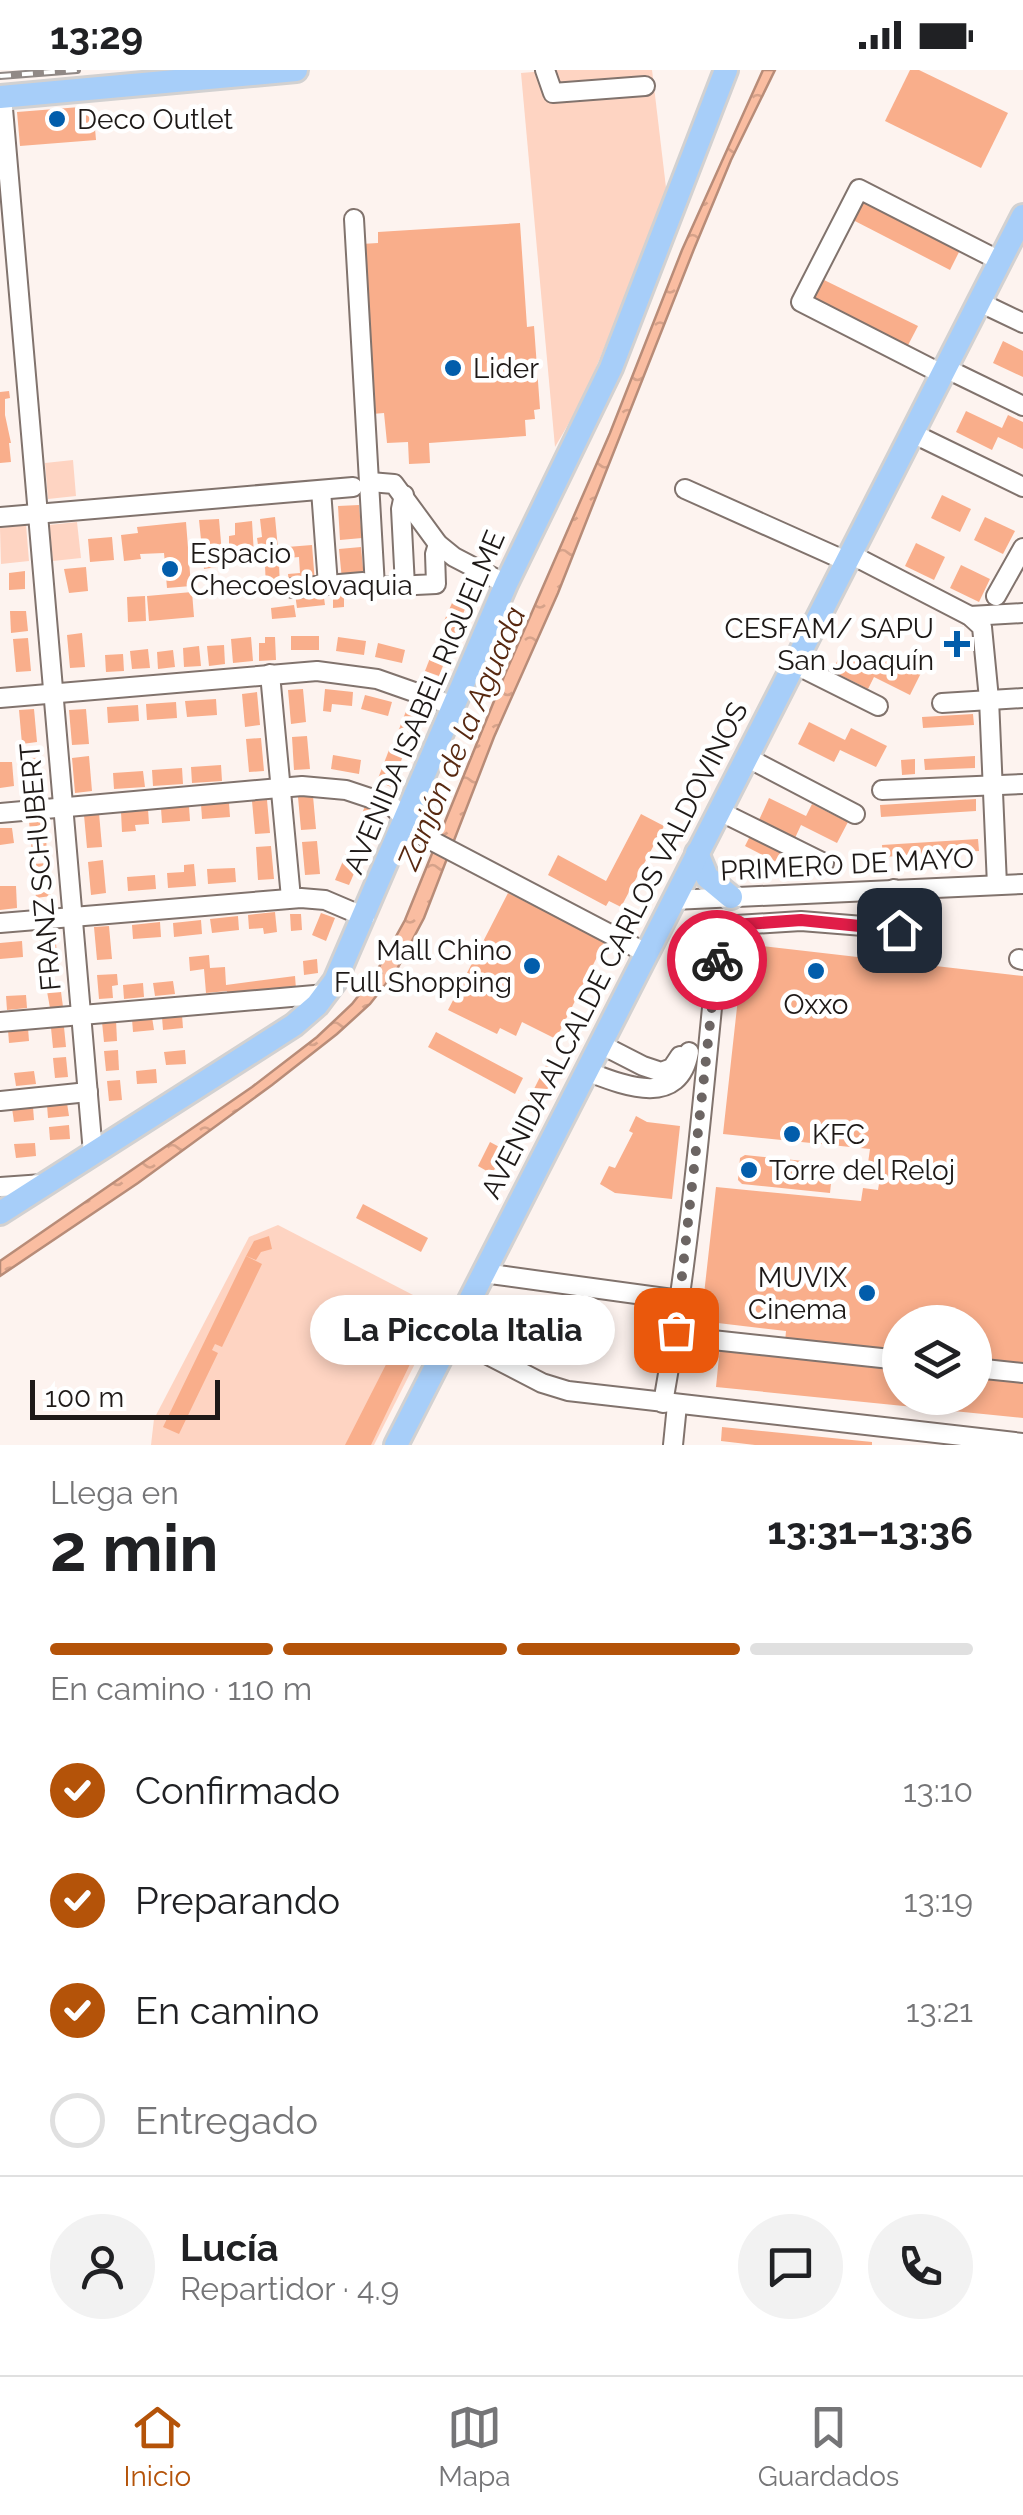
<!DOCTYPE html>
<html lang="es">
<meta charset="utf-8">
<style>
body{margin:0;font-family:Raleway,sans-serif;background:#f2f2f2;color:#202124;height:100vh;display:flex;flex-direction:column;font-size:38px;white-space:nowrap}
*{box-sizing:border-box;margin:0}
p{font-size:32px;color:#757577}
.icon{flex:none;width:55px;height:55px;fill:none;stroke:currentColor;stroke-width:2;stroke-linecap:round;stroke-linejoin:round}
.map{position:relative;height:1375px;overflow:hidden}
.side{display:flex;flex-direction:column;background:#fff;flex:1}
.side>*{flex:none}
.fabs{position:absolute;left:882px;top:1235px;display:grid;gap:20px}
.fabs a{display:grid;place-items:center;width:110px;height:110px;border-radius:50%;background:#fff;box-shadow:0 5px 15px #0003;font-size:50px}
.scale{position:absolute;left:30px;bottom:25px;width:190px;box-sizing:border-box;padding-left:10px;border:5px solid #1e1917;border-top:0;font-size:28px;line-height:35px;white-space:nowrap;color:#1e1917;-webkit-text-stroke:8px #fff;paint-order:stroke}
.pin{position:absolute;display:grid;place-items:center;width:85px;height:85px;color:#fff;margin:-42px;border-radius:20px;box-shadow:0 5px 15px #0006}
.courier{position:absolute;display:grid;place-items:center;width:100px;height:100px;margin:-50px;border:8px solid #e11d48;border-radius:50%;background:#fff;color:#222;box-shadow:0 2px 12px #0007}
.bubble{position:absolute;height:70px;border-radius:35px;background:#fff;box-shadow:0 5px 15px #0003;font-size:32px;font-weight:700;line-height:70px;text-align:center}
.headline em{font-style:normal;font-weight:700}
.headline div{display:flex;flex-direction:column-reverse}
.headline{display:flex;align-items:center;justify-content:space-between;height:170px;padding:0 50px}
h1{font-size:65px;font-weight:700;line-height:75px}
.bar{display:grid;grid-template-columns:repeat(4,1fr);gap:15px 10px;align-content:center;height:120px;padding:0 50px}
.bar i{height:12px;border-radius:8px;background:#e0e0e0}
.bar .current{background:#b45309}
.bar p{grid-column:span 4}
.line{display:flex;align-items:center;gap:25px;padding:0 50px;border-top:2px solid #e0e0e0}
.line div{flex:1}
.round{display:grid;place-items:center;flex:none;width:105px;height:105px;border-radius:52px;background:#f2f2f2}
ol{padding:0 50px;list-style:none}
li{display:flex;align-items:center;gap:30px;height:110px}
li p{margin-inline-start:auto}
li .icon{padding:10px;border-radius:50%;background:#b45309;color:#fff;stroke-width:4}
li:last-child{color:#757577}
li i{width:55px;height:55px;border:5px solid #e0e0e0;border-radius:50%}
.status{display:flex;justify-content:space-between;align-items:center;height:70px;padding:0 50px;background:#fff;direction:ltr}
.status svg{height:28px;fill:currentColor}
.tab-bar{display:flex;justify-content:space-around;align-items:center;height:140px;border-top:2px solid #e0e0e0;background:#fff;font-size:28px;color:#757577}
.tab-bar a{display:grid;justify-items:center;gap:5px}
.tab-bar .current{color:#b45309}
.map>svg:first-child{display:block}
.green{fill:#fed4c2}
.water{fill:url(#water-ripples);stroke:#b88c78;stroke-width:2.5}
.building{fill:#f9ae8b}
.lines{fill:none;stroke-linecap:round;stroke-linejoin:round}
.minor-casing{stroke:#81736d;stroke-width:22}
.major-casing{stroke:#d2d1d1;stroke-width:28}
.minor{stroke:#fff;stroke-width:18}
.major{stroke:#a7cef9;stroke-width:22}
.rail-casing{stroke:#918986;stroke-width:8}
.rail{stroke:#fff;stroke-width:4;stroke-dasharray:11;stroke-linecap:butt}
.done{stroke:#6c6563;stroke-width:10;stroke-dasharray:0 18}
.route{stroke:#e11d48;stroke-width:12}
.poi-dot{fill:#025dab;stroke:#fff;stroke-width:4}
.labels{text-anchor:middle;stroke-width:9;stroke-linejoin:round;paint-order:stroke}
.poi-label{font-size:28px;fill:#1e1917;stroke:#fff;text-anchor:start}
.street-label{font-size:28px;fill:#1e1917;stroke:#fff}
.water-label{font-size:30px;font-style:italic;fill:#582911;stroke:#fff}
</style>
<div class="status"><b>13:29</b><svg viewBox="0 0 49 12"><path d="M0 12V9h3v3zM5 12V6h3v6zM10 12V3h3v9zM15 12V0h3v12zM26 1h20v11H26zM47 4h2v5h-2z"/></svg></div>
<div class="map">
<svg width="1023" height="1375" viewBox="0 0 1023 1375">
<defs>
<pattern id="water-ripples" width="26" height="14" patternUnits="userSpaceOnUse" patternTransform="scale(2.5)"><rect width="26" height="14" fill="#fabda1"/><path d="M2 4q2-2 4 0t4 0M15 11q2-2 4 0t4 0" fill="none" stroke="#d6a28a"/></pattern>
</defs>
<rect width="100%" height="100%" fill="#fdf3ef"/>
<g class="green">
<polygon points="557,0 652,0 667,126 583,329 555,377 521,3"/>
<polygon points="73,390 76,426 48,429 45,393"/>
<polygon points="77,452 81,488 53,491 49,455"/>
<polygon points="26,455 29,491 1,494 0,458"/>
<polygon points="278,1155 442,1240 374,1375 151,1375 154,1349 249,1167"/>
</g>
<polygon class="water" points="763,0 775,0 731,90 694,179 558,523 494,667 424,848 396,901 370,934 337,964 272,1015 138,1113 0,1206 0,1191 252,1017 317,967 352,934 374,906 405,850 505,604 610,363 682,180"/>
<g class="building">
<polygon points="910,0 919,0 1008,43 981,98 885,51"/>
<polygon points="93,36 96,70 20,76 17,42"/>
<polygon points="862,127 961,178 950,200 851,149"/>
<polygon points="520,153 527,257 534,256 540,339 534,340 535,349 525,350 526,366 429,373 430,393 409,394 408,372 387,373 384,343 372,344 361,174 378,173 378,162"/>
<polygon points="820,208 918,256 906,279 808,231"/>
<polygon points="1003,271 1023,281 1023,307 993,293"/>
<polygon points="9,321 10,328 5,329 5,345 11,373 9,373 11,392 0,393 0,322"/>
<polygon points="966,341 1002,358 1008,345 1023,352 1023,379 998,367 992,380 956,362"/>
<polygon points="942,425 971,439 960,462 931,448"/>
<polygon points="359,435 362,468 340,470 338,436"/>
<polygon points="275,447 278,479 259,482 257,468 262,467 260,449"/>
<polygon points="985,447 1015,461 1003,484 974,470"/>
<polygon points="219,449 223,496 204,499 199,450"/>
<polygon points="252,451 254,485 234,487 233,483 229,483 229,466 235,465 235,453"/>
<polygon points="186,452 191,516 167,518 164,483 140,484 141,489 124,491 121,465 138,463 137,457"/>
<polygon points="112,467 114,490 90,492 88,469"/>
<polygon points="916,473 945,487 934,510 905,496"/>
<polygon points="312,475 315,513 289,514 288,504 300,503 299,487 288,488 287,477"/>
<polygon points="361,477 364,508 342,510 339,479"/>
<polygon points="279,495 280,516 266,517 265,496"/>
<polygon points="961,495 990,509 979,532 950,518"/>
<polygon points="86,497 88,521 69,523 64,499"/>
<polygon points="25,501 25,519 9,520 9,503"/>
<polygon points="323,521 325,535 297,538 295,524"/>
<polygon points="333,521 344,521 344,537 333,538"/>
<polygon points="192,522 194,547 149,551 147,526"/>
<polygon points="145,526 146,551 128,552 127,527"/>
<polygon points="452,533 465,539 455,564 441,558"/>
<polygon points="294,535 296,547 272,549 271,538"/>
<polygon points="10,541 26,541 28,561 11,563"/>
<polygon points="82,563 85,597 70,598 67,565"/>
<rect x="291" y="566" width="28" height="14"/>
<polygon points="251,567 253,591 233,593 231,569"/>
<polygon points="265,567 275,567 276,590 259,591 259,573 265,573"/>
<polygon points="338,567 366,571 364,585 336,581"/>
<polygon points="28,568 31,601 16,602 13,569"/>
<polygon points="437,570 451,575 439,606 425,601"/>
<polygon points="378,573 405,580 402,593 375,587"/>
<polygon points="224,575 225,594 209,596 207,576"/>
<polygon points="199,576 201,596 184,597 183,578"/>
<polygon points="148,579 150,598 132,599 130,581"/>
<polygon points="173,580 175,597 158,599 157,582"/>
<polygon points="843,580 879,598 885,585 921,603 910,625 874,607 868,619 832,601"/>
<polygon points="123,584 124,601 106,602 105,585"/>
<polygon points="303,619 306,652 291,654 288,620"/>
<polygon points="325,619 353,622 352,636 332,634 331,642 323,641"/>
<polygon points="257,622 260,655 245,657 242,624"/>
<polygon points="365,625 392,632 388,646 361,639"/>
<polygon points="216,629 217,645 187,647 185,631"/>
<polygon points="176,632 177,648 147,650 146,634"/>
<polygon points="138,635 139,651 108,653 107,637"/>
<polygon points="408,636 422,642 410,673 396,667"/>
<polygon points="34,639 37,672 22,674 19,640"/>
<polygon points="86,639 89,674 72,675 69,640"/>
<polygon points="973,644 974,655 923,658 922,647"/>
<polygon points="809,652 845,670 851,658 887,676 876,697 840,680 834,692 798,674"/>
<polygon points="307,666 310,699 294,700 292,667"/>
<polygon points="261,668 264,701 249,702 246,669"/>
<polygon points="389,680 403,686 391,717 377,711"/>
<polygon points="333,685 361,690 359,704 331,699"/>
<polygon points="89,686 92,721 75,723 72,688"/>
<polygon points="975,686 975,698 925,700 924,689"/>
<polygon points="39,688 42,721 27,722 24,689"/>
<polygon points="915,689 915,704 902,705 901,690"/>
<polygon points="0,692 12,692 14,716 0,718"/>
<polygon points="221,695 222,711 192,713 191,697"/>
<polygon points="182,698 183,714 153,716 152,700"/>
<polygon points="143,701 145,717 114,719 113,703"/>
<polygon points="313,726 316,759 301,760 298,727"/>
<polygon points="769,728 806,746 812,734 848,752 837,773 801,755 795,768 759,750"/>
<polygon points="976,729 976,741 881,747 880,735"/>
<polygon points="267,730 270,763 255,764 252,731"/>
<polygon points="229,733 230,747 202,749 201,734"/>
<polygon points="189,736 190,751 162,753 161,738"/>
<polygon points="365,736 379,742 367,773 353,767"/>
<polygon points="148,739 149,754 135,755 136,761 122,762 121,742"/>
<polygon points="99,743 102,777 87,778 84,745"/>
<polygon points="641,744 664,756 621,837 609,831 606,836 548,805 558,785 606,811"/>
<polygon points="45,750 47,783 32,784 29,751"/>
<polygon points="0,758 12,758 14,773 0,775"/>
<polygon points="752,762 793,782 786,797 745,776"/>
<polygon points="978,769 979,781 883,787 882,775"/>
<polygon points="317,771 320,804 305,805 302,772"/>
<polygon points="271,776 274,809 258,810 256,777"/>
<polygon points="348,779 362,785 349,815 335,810"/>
<polygon points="103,790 106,823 91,825 88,792"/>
<polygon points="48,793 51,826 36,828 33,794"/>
<polygon points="194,794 196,816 168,818 167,803 184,802 184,795"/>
<polygon points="235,798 236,812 208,814 207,799"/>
<polygon points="155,805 156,819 128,821 127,807"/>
<polygon points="0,816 16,816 17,838 0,840"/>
<polygon points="508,823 605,871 556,969 522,952 516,966 500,958 497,964 448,940"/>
<polygon points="921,836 935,838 929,880 916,878"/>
<polygon points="275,842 277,862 264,864 263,858 249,859 248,845"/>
<polygon points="321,843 335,848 326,871 312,865"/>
<polygon points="290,844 301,844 302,860 291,861"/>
<polygon points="238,846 239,860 212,863 210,849"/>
<polygon points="201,850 202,864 174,867 173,853"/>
<polygon points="160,852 161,867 133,869 132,855"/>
<polygon points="109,856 112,889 97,890 94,857"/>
<polygon points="55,865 59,901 43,903 39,866"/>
<polygon points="22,871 23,887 0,889 0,873"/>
<polygon points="744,874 1023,906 1023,1298 975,1293 975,1252 900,1252 900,1284 785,1272 786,1261 701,1251 716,1117 861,1131 863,1118 878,1120 882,1095 868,1093 870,1079 723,1064"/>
<polygon points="209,885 210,898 225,897 226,915 295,906 296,919 227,929 227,921 206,923 204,899 190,901 189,887"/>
<polygon points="317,889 318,903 304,905 303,891"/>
<polygon points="117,904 118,915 112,916 113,928 99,929 97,905"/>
<polygon points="173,911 175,924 155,926 153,913"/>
<polygon points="143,913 144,927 124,929 123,915"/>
<polygon points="60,914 63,937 50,938 46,916"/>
<polygon points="26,925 27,938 7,940 6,926"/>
<polygon points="182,945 183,958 163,960 162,947"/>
<polygon points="152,947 154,960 133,962 132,949"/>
<polygon points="116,950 117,971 104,972 102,952"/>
<polygon points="64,957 66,977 53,978 51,958"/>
<polygon points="28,958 29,971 9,973 8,960"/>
<polygon points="436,962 523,1008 515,1024 428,977"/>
<polygon points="118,980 119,1000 106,1001 104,981"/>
<polygon points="185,980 186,994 166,995 164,982"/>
<polygon points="66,987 68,1007 55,1008 53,988"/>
<polygon points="547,993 558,998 535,1044 524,1039"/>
<polygon points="156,999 157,1013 137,1014 136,1001"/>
<polygon points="34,1001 36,1014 16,1016 14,1003"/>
<polygon points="120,1010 122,1030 109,1031 107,1011"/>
<polygon points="67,1033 69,1046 48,1048 47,1035"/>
<polygon points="33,1037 34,1050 14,1052 12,1038"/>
<polygon points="636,1046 647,1052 680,1056 672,1129 615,1123 600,1114 609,1096 615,1098 633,1063 629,1061"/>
<polygon points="69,1055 70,1069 50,1070 49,1057"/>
<polygon points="490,1072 505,1080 492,1104 478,1096"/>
<polygon points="35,1073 36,1086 16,1088 14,1074"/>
<polygon points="745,1085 833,1094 830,1123 742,1114 738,1110 740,1088"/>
<polygon points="363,1134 428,1168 421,1182 356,1148"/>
<polygon points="269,1166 272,1179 261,1182 256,1190 246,1186 254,1171"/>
<polygon points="246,1186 262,1194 222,1277 215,1274 212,1280 218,1283 179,1364 163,1357"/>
<polygon points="411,1243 430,1245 414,1294 411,1292 371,1375 345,1375 402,1263 406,1263"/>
<polygon points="720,1276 900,1295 900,1328 975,1328 975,1302 1023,1307 1023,1348 716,1317"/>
<polygon points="722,1357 872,1372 872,1375 755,1375 721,1371"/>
</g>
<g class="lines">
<defs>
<g id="minor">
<polyline points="545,0 553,23 645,16"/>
<polyline points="2,27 93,1083"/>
<polyline points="354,149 375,517 436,514 435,484 438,474"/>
<polyline points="979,232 1023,253"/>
<polyline points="945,298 1023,336"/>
<polyline points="942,304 801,232 859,119 1000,191"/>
<polyline points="912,363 1023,417"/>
<polyline points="370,412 394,414 438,474 454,487 506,514"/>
<polyline points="685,419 846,491"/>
<polyline points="321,420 328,515"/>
<polyline points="404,425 401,439 405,516"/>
<polyline points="0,447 353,417"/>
<polyline points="850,484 970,546 982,557 989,629 997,815"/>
<polyline points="293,518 363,512"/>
<polyline points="996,526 1023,478"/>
<polyline points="970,546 1023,543"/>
<polyline points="794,594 878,636"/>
<polyline points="270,604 291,828"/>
<polyline points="0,628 317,601 377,609 454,636"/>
<polyline points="942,633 1023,628"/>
<polyline points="746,687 855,744"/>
<polyline points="882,720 1023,714"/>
<polyline points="719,741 824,793"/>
<polyline points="0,743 302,716 346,720 391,735 421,765 646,883"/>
<polyline points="894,819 899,860"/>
<polyline points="873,821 879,858"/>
<polyline points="673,830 1023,814"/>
<polyline points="0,853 301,828 325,830 365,847"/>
<polyline points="1019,889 1023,890"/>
<polyline points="0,952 326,924"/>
<polyline points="600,974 643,996 661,1002 672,998 680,986"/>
<path d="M 586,1001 C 623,1015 679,1039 689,982"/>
<polyline points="0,1031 88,1022"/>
<polyline points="0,1117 43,1114"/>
<polyline points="483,1203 680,1230"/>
<polyline points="451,1266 542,1313 568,1321 1023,1373"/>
<polyline points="675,1266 900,1290"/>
<polyline points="975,1298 1023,1303"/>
<path d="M 663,1333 C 691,1176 704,1016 720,856 L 801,851 L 913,860"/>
<polyline points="673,1375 677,1335"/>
</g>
<g id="major">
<polyline points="0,27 296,0"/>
<polyline points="697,783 707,807 731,827"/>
<polyline points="0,1143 294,955 317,935 335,911 506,514 611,298 726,0"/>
<polyline points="396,1375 1023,146"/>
</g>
</defs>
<use href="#minor" class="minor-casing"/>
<use href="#major" class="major-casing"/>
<use href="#minor" class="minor"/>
<use href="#major" class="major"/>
<defs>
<polyline id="rail" points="0,6 77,0"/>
</defs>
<use href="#rail" class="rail-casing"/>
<use href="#rail" class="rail"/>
</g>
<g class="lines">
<polyline class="done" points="676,1260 717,890"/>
<polyline class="route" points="717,890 720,856 801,850 899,860"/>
</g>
<g class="poi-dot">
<circle cx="57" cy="49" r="10"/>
<circle cx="453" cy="298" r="10"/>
<circle cx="170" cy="499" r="10"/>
<path d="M952 559h10v10h10v10h-10v10h-10v-10h-10v-10h10z"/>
<circle cx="532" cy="896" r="10"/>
<circle cx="816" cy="901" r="10"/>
<circle cx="792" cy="1064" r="10"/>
<circle cx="749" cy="1100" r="10"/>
<circle cx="867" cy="1223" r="10"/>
</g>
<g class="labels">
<g class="poi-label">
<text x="77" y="59">Deco Outlet</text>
<text x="473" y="308">Lider</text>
<text x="190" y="493">Espacio<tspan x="190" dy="32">Checoeslovaquia</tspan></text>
<text x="934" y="568" text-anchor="end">CESFAM/ SAPU<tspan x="934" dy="32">San Joaquín</tspan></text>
<text x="512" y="890" text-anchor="end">Mall Chino<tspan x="512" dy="32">Full Shopping</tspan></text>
<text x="816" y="944" text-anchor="middle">Oxxo</text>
<text x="812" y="1074">KFC</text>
<text x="769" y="1110">Torre del Reloj</text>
<text x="847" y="1217" text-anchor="end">MUVIX<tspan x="847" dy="32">Cinema</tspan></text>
</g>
<g class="street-label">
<text transform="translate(424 632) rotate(-67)" y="10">AVENIDA ISABEL RIQUELME</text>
<text transform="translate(847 794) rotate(-3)" y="10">PRIMERO DE MAYO</text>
<text transform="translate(40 797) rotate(-95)" y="10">FRANZ SCHUBERT</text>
<text transform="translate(614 880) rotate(-63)" y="10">AVENIDA ALCALDE CARLOS VALDOVINOS</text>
</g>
<g class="water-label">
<text transform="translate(462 668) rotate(-67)" y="10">Zanjón de la Aguada</text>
</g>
</g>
</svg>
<div class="fabs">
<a><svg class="icon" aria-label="layers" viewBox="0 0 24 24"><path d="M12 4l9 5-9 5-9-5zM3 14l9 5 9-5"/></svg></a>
</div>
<div class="scale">100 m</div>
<div class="pin" style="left:676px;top:1260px;background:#ea580c"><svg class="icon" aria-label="bag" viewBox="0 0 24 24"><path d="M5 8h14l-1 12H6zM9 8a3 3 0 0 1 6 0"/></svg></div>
<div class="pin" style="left:899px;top:860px;background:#1f2937"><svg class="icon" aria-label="home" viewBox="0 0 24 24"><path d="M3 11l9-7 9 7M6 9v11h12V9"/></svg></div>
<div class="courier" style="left:717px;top:890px"><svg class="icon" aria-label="bike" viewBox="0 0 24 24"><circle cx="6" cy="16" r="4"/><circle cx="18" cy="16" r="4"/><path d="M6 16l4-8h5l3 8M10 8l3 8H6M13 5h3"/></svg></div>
<div class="bubble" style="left:310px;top:1225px;width:305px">La Piccola Italia</div>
</div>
<section class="side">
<div class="headline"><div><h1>2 min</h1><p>Llega en</p></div><em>13:31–13:36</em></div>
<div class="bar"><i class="current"></i><i class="current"></i><i class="current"></i><i></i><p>En camino · 110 m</p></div>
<ol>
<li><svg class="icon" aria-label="check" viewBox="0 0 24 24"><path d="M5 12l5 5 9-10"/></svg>Confirmado<p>13:10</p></li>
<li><svg class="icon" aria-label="check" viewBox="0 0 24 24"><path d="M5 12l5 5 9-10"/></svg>Preparando<p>13:19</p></li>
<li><svg class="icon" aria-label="check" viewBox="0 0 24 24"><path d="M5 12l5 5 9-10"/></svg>En camino<p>13:21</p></li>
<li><i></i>Entregado</li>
</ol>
<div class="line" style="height:180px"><a class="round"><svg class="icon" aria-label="person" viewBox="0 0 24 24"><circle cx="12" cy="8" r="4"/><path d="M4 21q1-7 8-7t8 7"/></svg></a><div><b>Lucía</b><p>Repartidor · 4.9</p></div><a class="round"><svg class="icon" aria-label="chat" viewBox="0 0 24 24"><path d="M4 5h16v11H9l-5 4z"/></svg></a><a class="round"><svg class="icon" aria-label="phone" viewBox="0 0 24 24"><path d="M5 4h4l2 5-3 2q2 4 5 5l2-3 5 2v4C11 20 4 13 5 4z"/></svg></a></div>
</section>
<nav class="tab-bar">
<a class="current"><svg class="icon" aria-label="home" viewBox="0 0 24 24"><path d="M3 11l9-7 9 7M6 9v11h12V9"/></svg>Inicio</a>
<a><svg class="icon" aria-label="map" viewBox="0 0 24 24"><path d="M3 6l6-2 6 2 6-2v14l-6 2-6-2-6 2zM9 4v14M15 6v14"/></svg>Mapa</a>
<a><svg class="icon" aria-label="saved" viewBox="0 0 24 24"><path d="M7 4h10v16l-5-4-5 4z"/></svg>Guardados</a>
</nav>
